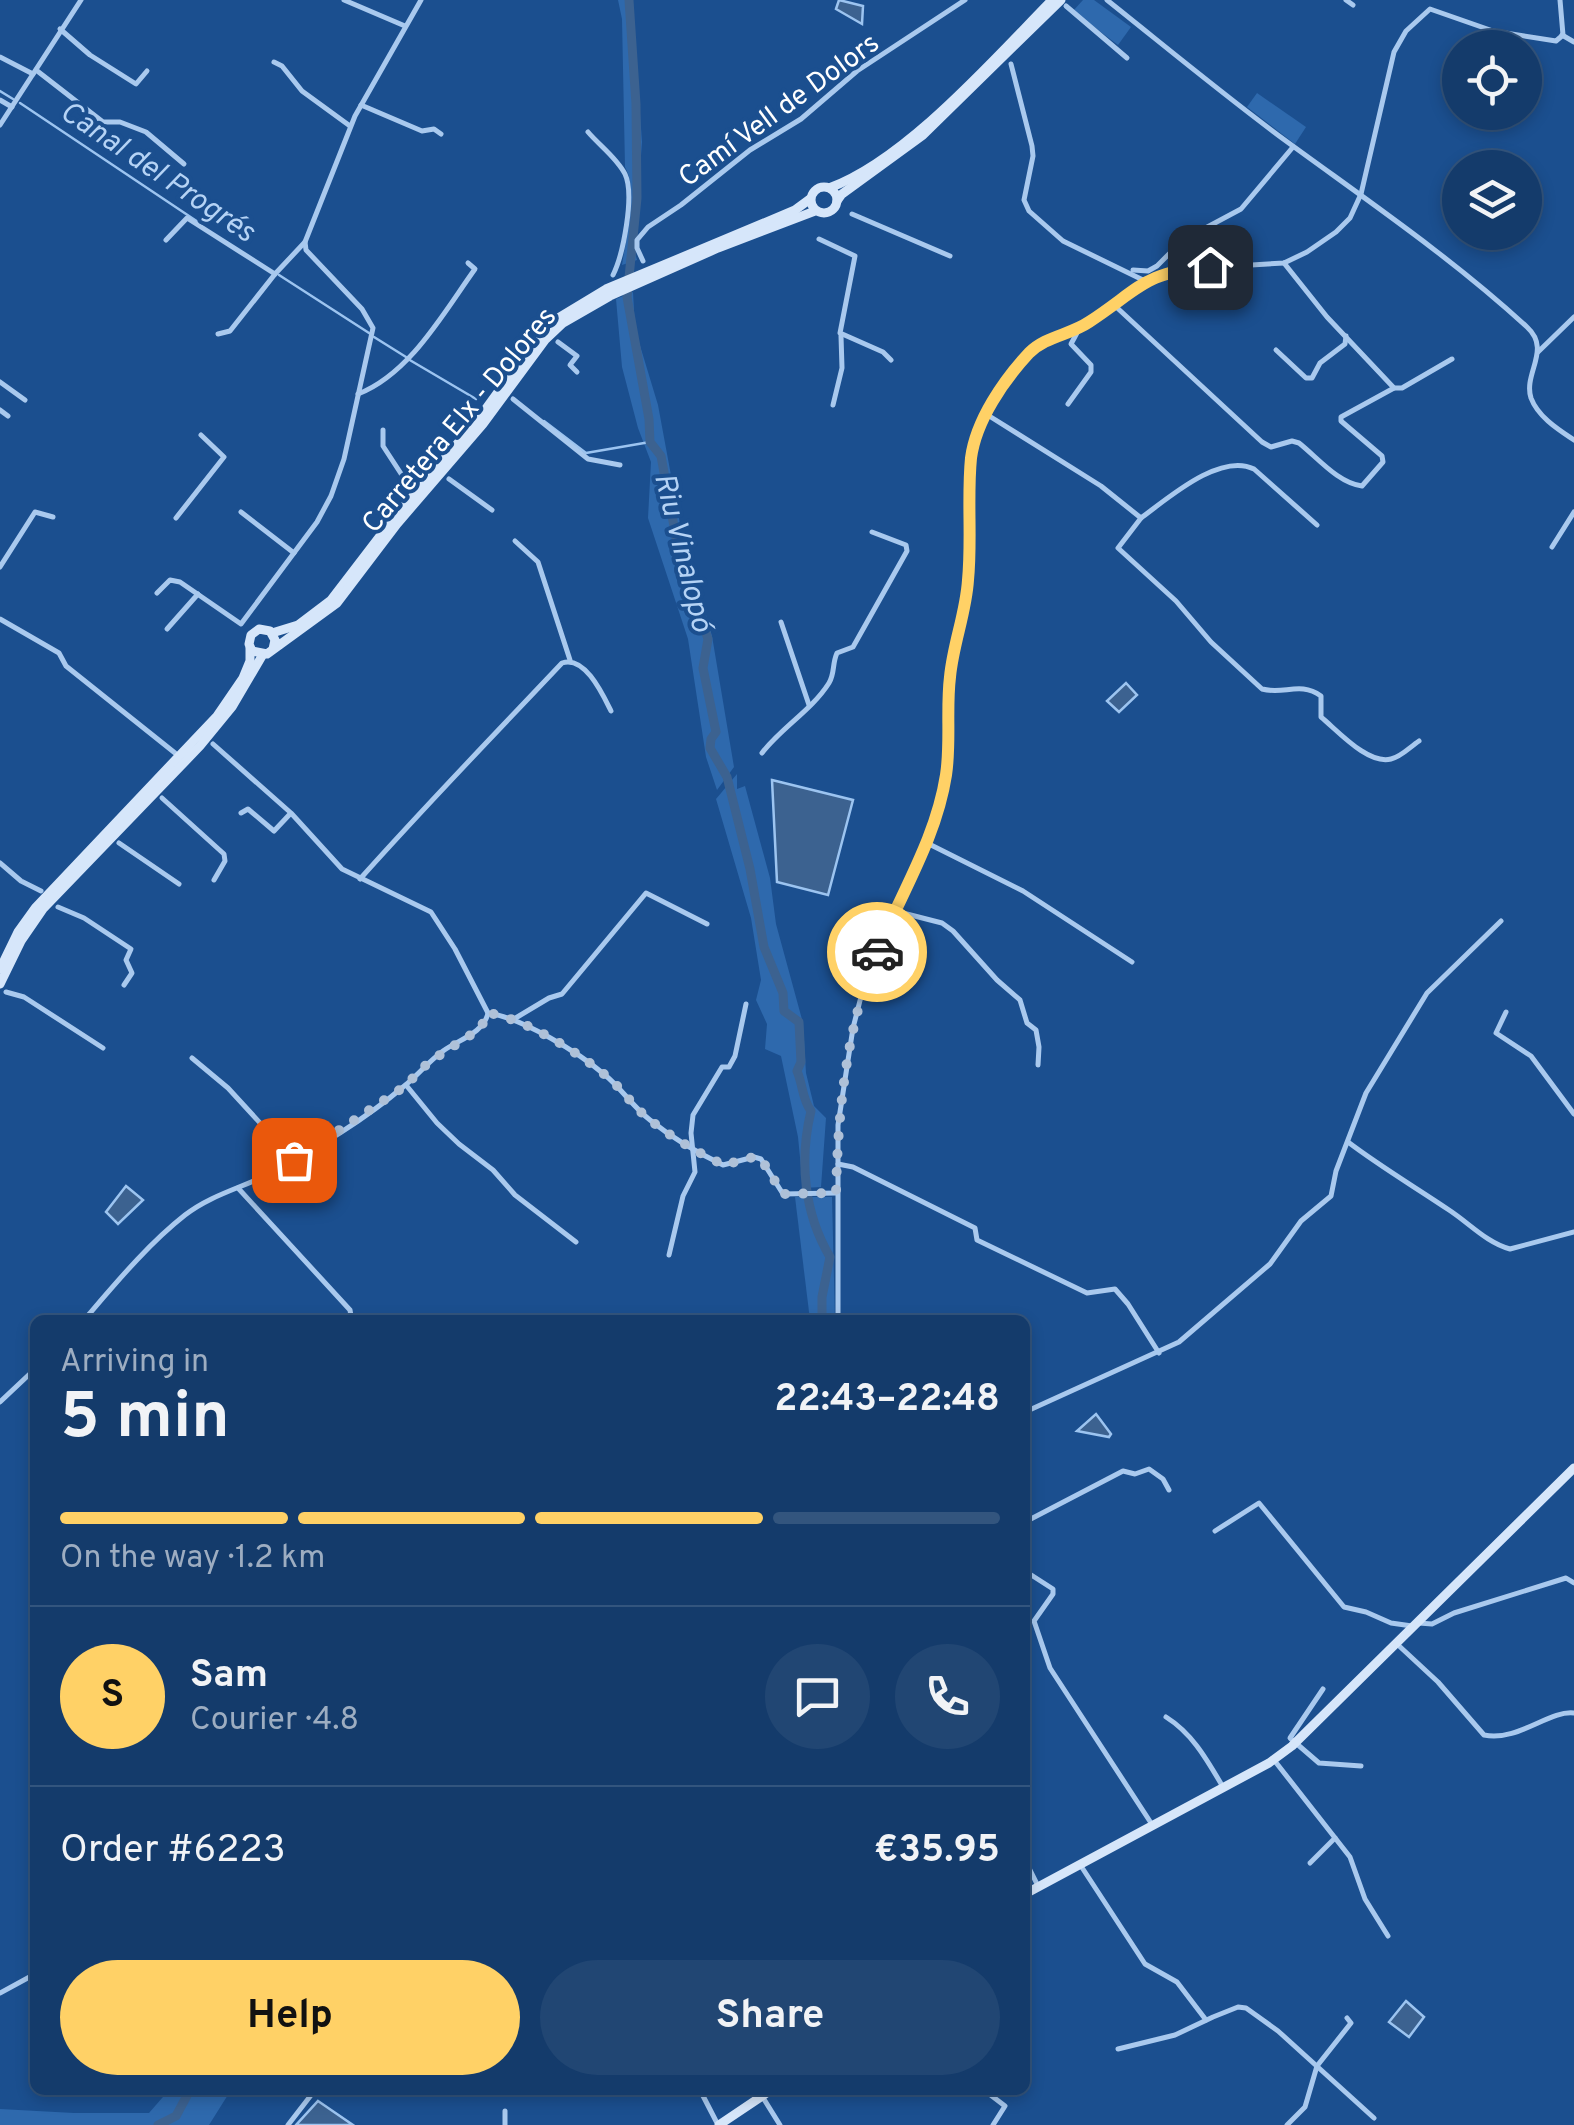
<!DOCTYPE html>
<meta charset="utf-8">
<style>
body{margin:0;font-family:Overpass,sans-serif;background:#214673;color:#f1f3f6;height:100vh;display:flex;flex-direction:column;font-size:38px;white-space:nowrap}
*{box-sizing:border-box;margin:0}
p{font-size:32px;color:#9dadc1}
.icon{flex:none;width:55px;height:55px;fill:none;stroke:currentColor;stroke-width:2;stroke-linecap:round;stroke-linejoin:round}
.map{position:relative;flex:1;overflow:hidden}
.drawer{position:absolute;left:30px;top:1315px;width:1000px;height:780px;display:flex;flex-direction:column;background:#143b6b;border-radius:15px;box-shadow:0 5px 15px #0003,0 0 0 2px #33557e}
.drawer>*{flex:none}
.tools{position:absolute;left:1442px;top:30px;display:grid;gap:20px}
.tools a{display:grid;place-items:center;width:100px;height:100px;border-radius:50%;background:#143b6b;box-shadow:0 5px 15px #0003,0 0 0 2px #33557e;font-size:50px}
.pin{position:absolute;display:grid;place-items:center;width:85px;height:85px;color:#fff;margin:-42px;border-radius:20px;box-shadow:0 5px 15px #0006}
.courier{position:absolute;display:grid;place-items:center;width:100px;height:100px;margin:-50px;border:8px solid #ffd166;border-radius:50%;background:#fff;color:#222;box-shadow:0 2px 12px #0007}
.headline em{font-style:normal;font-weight:700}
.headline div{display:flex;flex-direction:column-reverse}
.headline{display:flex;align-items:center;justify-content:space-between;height:170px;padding:0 30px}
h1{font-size:65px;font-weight:700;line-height:75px}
.bar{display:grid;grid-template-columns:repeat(4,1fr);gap:15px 10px;align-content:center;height:120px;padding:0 30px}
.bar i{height:12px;border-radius:8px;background:#33557e}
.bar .current{background:#ffd166}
.bar p{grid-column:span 4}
.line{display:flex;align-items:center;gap:25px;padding:0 30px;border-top:2px solid #33557e}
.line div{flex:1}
.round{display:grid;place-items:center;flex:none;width:105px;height:105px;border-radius:52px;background:#214673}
.primary-button{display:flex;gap:20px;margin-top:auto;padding:20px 30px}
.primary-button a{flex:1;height:115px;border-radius:60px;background:#ffd166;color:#111;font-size:40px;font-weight:700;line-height:115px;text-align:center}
.primary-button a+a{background:#214673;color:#f1f3f6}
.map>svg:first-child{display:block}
.green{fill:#2e69ad}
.water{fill:#3c6290;stroke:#9cc4f0;stroke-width:2.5}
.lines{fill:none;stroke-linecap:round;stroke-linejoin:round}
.stream{stroke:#9cc4f0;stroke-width:2.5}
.river{stroke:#3c6290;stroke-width:9}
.street{stroke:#a9c9ee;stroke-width:5}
.secondary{stroke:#d6e6fa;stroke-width:9}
.done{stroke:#afc1d8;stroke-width:10;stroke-dasharray:0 18}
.route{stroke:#ffd166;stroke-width:12}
.labels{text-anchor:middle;stroke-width:8;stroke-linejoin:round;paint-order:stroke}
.street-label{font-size:28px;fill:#fff;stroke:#1b4f8f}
.water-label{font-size:30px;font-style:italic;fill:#b5d3f5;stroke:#1b4f8f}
</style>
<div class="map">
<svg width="1574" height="2125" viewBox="0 0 1574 2125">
<rect width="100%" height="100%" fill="#1b4f8f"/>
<g class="green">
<path d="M 618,0 L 632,0 L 642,142 L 634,249 L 637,260 L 622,265 C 626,237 639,193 625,167 L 622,19 Z"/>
<polygon points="1083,0 1094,0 1131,27 1118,45 1073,11"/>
<polygon points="1257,93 1306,127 1295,144 1247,107"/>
<polygon points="633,292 635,329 658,405 680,524 712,636 734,767 717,790 706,757 688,639 648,518 651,462 638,428 622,367 616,299"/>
<polygon points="737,774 737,789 745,786 770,878 776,924 803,1023 806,1073 814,1106 826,1118 821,1187 803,1188 798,1137 781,1056 765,1049 767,1024 756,1000 761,980 751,918 716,799"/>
<polygon points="795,1197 832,1197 835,1320 810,1320"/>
<polygon points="169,2090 231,2090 209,2125 0,2125 0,2109 74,2113 149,2113"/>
</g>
<g class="water">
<polygon points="839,0 863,6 862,24 836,9"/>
<polygon points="1126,683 1137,695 1119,712 1107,701"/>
<polygon points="772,780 853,800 828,895 777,882"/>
<polygon points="126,1186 143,1200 118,1224 106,1212"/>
<polygon points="1096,1414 1111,1434 1109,1437 1077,1431"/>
<polygon points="1406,2001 1424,2017 1409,2037 1389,2022"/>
<polygon points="318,2101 353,2125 296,2125"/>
</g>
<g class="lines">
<g class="stream">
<polyline points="0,91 13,99"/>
<polyline points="20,103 198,222"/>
<polyline points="279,275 369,333"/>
<polyline points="374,337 406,357"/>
<polyline points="408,359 476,399"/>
<polyline points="544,421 586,453 650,442"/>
</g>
<g class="river">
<path d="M 629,0 L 636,104 L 637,198 L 627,297 L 649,419 L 650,442 L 661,456 L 678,548 L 708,639 L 703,668 L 716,732 L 711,739 L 710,748 L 727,777 L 750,869 L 764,947 L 783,993 L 784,1011 L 799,1022 L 801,1062 L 797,1071 C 803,1085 802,1099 811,1111 C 799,1161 804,1213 830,1257 L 822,1297 L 822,1320"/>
<polyline points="158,2125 176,2116 190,2090"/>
</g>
<g class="street">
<polyline points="344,0 405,26"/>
<path d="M 1107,0 C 1166,47 1225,96 1286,141 C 1368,201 1452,258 1527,327 C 1552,350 1523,373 1531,398 C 1538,417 1559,430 1574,440"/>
<polyline points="1346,0 1353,5"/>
<polyline points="1066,6 1127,58"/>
<polyline points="60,29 90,55 136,84 147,71"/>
<polyline points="1562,35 1574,42"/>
<polyline points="0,57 33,74"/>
<polyline points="274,62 282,66 302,91 350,126"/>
<polyline points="1011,64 1032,146 1033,156 1024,200 1029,211 1063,241 1143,280"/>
<polyline points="36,70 103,122 120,122 146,132 184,164"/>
<polyline points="0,100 12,107"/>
<polyline points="361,105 422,131 434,129 441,134"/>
<polyline points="0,125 81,0"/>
<path d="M 588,132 C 599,145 617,158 625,174 C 635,195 623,255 613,275"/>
<polyline points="852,214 950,256"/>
<polyline points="819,239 855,256 840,333 883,352 891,360"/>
<polyline points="166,240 187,218 275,274 305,242"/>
<polyline points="643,261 637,248 637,240 648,227 681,205 750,150 801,119 857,71 965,0"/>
<polyline points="1284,263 1327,317 1394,388 1402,388 1452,359"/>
<polyline points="1133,270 1148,271 1157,266 1183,240 1241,209 1293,147"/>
<path d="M 1113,304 L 1262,442 L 1271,447 L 1292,441 L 1299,443 C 1318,458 1338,483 1362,486 L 1383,462 L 1382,456 L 1341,421 L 1341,417 L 1394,388"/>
<polyline points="218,334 230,331 275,274"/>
<polyline points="558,342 577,356 570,365 577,372"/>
<polyline points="1276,350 1306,378 1312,378 1320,363 1345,344 1346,336"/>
<polyline points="1538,352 1574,317"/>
<polyline points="0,382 25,400"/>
<path d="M 358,394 C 410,374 444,312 475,269 L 468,263"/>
<polyline points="513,399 588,459 620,465"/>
<polyline points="1068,404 1091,372 1091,365 1071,344 1078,331"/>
<polyline points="833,405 842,368 841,336"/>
<polyline points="0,410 8,416"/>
<path d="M 986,414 L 1101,486 L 1141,518 L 1118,548 L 1176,601 L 1211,642 L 1262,689 C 1284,695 1300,681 1321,696 L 1321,717 C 1338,731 1368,765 1391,759 C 1401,757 1410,747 1419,741"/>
<polyline points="383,430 383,446 411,489"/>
<polyline points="449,479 492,510"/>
<polyline points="241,512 294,553"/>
<polyline points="176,518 224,457 201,435"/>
<path d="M 1141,518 C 1167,499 1220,452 1254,469 L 1317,525"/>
<polyline points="515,541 538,562 570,660"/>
<polyline points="1552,547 1574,512"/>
<polyline points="0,567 35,512 53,517"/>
<polyline points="157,593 170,580 180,582 241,624 317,522 331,496 344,459 373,328 362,309 306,250 305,242 355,116 421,0"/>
<polyline points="0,619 59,653 66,666 175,753"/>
<polyline points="781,622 809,705"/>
<polyline points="167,629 198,594"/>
<path d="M 762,753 C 781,728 812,710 829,683 C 835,673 832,664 837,653 L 853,647 L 907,551 L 906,545 L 872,532"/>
<polyline points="162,798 224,854 225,861 214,880"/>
<polyline points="241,813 248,809 274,831 290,814"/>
<polyline points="119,843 179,884"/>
<polyline points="927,843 1023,891 1132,962"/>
<polyline points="0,863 21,881 41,891"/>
<path d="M 360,879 C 426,805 494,735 562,663 C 585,655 603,695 611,711"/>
<polyline points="58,907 84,918 131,949 126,960 132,973 124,985"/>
<polyline points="895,911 942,923 953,931 997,980 1020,1000 1027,1023 1036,1030 1039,1047 1038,1065"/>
<polyline points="6,992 24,997 103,1048"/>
<polyline points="1506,1012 1496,1033 1531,1056 1574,1114"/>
<path d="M 488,1013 C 522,1018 578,1052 605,1075 C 621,1088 633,1107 650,1120 C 671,1137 698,1153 723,1165 L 754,1157 L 761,1159 L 783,1194 L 836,1193"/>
<polyline points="514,1019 549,998 562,994 646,893 707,924"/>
<polyline points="192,1058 228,1088 294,1160"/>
<polyline points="406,1085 437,1123 459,1144 493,1170 515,1195 576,1242"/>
<path d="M 1348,1142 C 1381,1167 1415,1187 1449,1210 C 1469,1223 1487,1243 1510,1249 L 1574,1232"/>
<polyline points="838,1164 853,1167 975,1228 977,1240 1087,1293 1115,1289 1128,1304 1159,1353"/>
<polyline points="238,1188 350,1310 351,1316 348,1320"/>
<polyline points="669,1255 683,1196 695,1172 691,1133 693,1115 722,1067 729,1067 735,1056 746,1004"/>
<path d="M 84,1320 C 115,1284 148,1244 185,1215 C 212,1194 245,1187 275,1171 C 315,1150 368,1117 403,1087 C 417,1076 428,1062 443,1051 C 458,1040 484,1033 488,1013 L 455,949 L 431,912 L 342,869 L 291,813 L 213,744"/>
<polyline points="838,1320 838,1125 853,1028 864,985 927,843 940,801 946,774 950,678 967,601 971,457 985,416 998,393 1031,352 1045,341 1079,329 1141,282 1185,269 1284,263 1307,252 1336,232 1350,218 1361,194 1394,52 1406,31 1430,9 1493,31 1556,41 1563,35 1560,0"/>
<polyline points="0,1402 35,1369"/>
<polyline points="1025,1412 1179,1342 1270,1264 1301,1221 1331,1196 1336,1171 1366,1093 1427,993 1501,921"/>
<polyline points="1025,1522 1123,1471 1135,1474 1149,1469 1163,1479 1169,1490"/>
<polyline points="1215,1531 1259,1503 1344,1607 1366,1612 1391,1623 1412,1626"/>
<polyline points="1025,1571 1053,1589 1053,1594 1034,1621 1050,1668 1153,1826"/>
<polyline points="1419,1623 1432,1624 1454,1613 1566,1578 1574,1583"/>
<path d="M 1397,1644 L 1438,1682 L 1484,1735 C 1518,1742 1549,1710 1574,1713"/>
<polyline points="1323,1689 1290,1738 1319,1763 1361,1766"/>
<path d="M 1166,1717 C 1193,1734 1207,1760 1223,1787"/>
<polyline points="1274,1760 1350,1857 1365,1899 1388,1936"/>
<polyline points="1025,1860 1038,1886"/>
<polyline points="1310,1863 1335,1838"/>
<polyline points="1081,1866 1145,1964 1177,1982 1206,2020"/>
<polyline points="0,1993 35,1974"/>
<polyline points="1118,2049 1175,2035 1213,2017 1238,2007 1246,2008 1278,2031 1374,2118"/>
<polyline points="700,2090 718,2125"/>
<polyline points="984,2090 1005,2106 993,2125"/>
<polyline points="762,2096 780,2125"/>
<polyline points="288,2125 315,2090"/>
<polyline points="505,2125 505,2111"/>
<polyline points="1287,2125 1305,2107 1317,2066 1351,2023 1347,2018"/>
</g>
<g class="secondary">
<circle cx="824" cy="200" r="13"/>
<path d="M 829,188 C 906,160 994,59 1052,0"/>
<polyline points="837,201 842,194 923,135 1061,0"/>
<polyline points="272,633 298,625 331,600 390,523 480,417 532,345 558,318 606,289 795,210 810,199"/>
<polyline points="273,649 275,640 270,631 259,629 251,635 249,644 252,651 267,654 337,603 397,524 483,424 545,340 563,323 610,296 718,248 815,211"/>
<polyline points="0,969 18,932 36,907 217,716 243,678 250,661 250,648"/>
<polyline points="0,984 21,941 43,909 200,746 232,707 262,656"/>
<polyline points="1025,1894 1269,1763 1292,1746 1574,1468"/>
<polyline points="719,2125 771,2090"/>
</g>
</g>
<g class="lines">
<path class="done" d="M 294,1160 L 404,1087 L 429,1062 L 480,1029 L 488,1013 C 523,1018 578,1052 605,1075 C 622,1088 633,1107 650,1120 C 671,1137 698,1153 724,1165 L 754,1157 L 761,1159 L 783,1194 L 836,1193 C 838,1111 846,1029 877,952"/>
<path class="route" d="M 877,952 C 901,893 936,839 946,775 C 951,743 946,709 950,677 C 953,644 966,613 968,580 C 972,540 967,498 971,458 C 976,420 1004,380 1029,353 C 1046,336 1070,335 1089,322 C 1141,288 1143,272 1210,267"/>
</g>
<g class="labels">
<g class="street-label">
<text transform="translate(778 109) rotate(-36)" y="10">Camí Vell de Dolors</text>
<text transform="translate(458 419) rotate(-50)" y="10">Carretera Elx - Dolores</text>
</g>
<g class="water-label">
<text transform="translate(158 171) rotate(34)" y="10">Canal del Progrés</text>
<text transform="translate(684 552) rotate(76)" y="10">Riu Vinalopó</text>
</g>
</g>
</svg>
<div class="tools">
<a><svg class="icon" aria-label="locate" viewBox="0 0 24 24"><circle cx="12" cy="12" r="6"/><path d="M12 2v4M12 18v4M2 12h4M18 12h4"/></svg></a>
<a><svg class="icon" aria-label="layers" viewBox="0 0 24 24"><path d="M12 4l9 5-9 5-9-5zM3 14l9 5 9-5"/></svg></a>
</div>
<div class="pin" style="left:294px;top:1160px;background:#ea580c"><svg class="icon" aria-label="bag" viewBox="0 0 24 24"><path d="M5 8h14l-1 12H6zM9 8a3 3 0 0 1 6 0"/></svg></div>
<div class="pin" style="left:1210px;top:267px;background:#1f2937"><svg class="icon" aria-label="home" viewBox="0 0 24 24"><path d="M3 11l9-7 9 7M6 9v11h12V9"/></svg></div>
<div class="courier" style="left:877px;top:952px"><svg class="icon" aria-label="car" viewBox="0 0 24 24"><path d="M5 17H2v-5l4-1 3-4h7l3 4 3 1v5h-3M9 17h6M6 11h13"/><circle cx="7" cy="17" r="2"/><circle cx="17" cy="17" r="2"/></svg></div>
<section class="drawer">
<div class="headline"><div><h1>5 min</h1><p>Arriving in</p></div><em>22:43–22:48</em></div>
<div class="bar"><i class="current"></i><i class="current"></i><i class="current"></i><i></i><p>On the way · 1.2 km</p></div>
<div class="line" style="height:180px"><b class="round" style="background:#ffd166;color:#111">S</b><div><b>Sam</b><p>Courier · 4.8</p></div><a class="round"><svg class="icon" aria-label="chat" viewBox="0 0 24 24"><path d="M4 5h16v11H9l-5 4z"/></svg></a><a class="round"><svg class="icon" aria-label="phone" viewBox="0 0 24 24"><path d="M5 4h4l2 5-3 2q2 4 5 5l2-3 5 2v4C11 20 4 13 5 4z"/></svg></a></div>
<div class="line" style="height:130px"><div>Order #6223</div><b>€35.95</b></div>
<div class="primary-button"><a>Help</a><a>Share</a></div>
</section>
</div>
